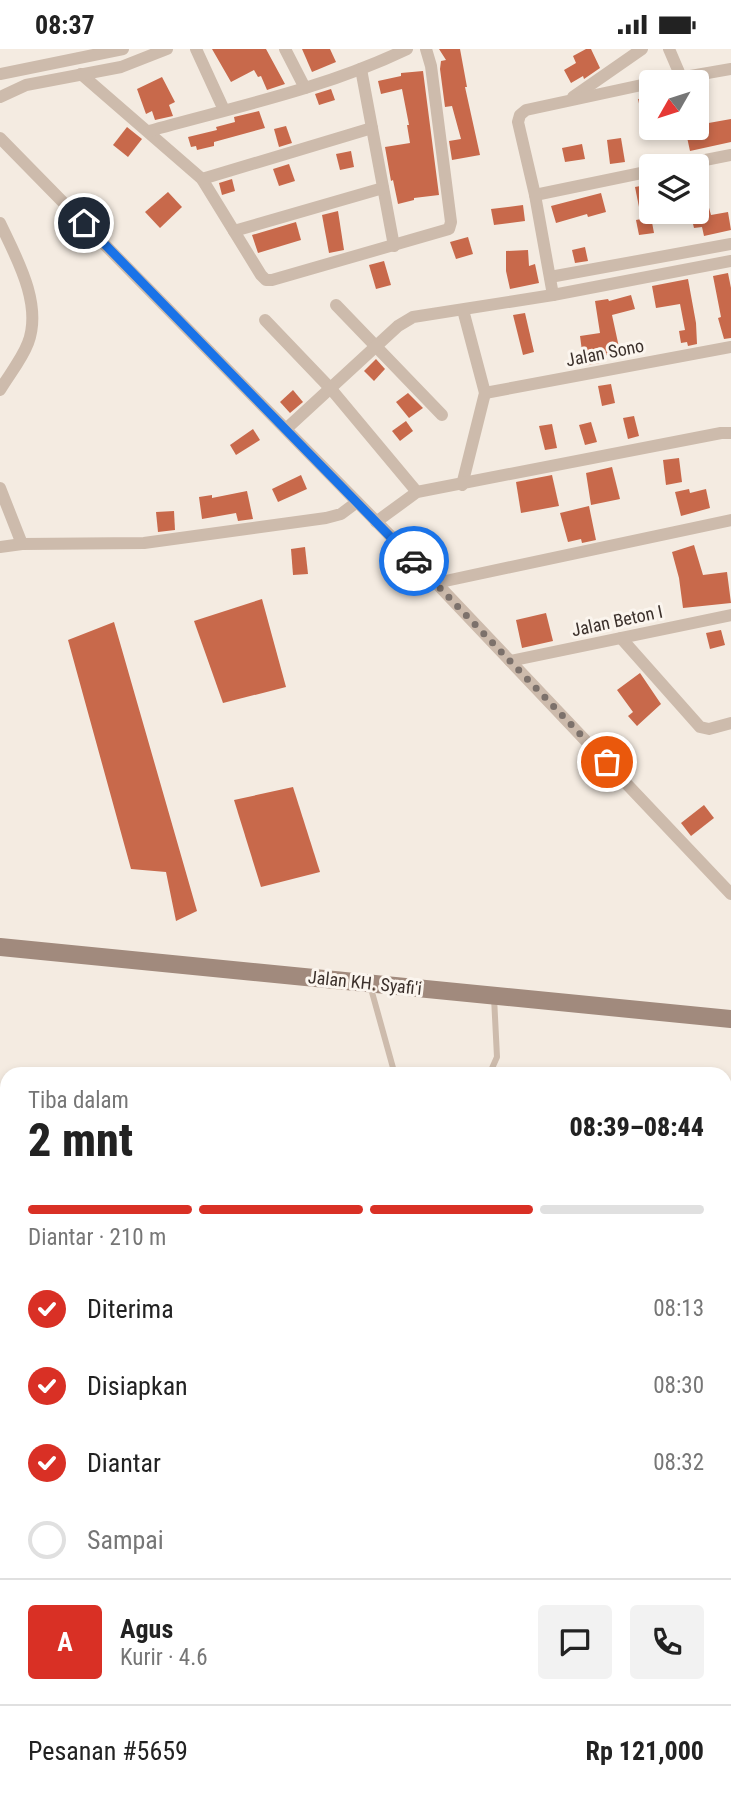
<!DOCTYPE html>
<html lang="id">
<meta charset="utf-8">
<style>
body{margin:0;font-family:"Roboto Condensed",sans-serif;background:#f2f2f2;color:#222;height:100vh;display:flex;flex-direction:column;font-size:26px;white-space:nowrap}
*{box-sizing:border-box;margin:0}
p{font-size:23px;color:#767676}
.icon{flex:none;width:38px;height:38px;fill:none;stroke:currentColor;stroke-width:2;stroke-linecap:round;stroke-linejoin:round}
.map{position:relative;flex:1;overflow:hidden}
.panel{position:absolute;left:0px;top:1018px;width:732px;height:744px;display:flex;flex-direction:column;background:#fff;border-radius:21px 21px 0 0;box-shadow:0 4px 10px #0003}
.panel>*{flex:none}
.needle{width:46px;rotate:231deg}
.tools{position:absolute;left:639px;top:21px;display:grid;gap:14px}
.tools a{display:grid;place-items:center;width:70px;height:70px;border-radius:7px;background:#fff;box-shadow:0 4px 10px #0003;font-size:35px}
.pin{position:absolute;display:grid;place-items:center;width:60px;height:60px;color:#fff;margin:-30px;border:4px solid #fff;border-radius:50%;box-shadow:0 2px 7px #0007}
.courier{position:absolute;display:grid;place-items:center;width:70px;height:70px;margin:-35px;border:5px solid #1a73e8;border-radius:50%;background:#fff;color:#222;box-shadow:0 2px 9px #0007}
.head em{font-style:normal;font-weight:800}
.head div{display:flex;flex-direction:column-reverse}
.head{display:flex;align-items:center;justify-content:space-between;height:119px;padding:0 28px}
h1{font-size:46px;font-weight:800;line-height:52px}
.bar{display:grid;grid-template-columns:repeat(4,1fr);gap:10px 7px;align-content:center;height:84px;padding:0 28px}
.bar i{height:9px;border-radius:5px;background:#e0e0e0}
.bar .active{background:#d93025}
.bar p{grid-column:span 4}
.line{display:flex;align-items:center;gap:18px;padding:0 28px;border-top:2px solid #e0e0e0}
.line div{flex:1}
.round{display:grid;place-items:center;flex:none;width:74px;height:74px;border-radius:7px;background:#f2f2f2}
ol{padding:0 28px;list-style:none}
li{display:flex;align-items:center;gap:21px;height:77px}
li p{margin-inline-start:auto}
li .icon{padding:7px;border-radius:50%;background:#d93025;color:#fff;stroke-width:4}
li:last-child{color:#767676}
li i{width:38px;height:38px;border:4px solid #e0e0e0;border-radius:50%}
.status{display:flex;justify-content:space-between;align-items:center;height:49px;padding:0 35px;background:#fff;direction:ltr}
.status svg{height:19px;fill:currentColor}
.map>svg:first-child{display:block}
.building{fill:#c8694b}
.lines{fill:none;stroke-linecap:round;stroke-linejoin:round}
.lane{stroke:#cdbbac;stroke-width:6}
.street{stroke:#cdbbac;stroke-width:12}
.secondary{stroke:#a18a7d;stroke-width:18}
.done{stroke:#7c716b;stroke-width:7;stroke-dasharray:0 12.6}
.route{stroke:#1a73e8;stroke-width:9}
.labels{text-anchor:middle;stroke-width:6;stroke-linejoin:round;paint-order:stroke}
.street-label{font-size:18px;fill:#3b302b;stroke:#fbf5ee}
</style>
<div class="status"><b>08:37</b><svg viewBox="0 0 49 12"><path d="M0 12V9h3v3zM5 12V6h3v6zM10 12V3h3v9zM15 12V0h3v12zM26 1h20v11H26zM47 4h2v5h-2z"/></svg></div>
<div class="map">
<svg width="731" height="1761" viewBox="0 0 731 1761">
<rect width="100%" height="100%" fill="#f4ebe1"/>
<g class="building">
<polygon points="212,0 266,0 285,35 267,41 261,27 258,28 254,21 231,33"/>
<polygon points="302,0 330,0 336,13 312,23"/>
<polygon points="439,0 460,0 467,38 465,38 480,106 452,111 449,92 461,90 452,57 445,58 440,20 441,12 446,11"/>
<polygon points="586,0 591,0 600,19 584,30 583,27 571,34 564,21 576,14 573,7"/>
<polygon points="423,22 439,146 414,149 414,151 398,155 393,131 391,132 385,98 410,94 407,76 409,76 402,40 381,45 378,32 401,27 401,24"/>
<polygon points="162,28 175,53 169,56 173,67 155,71 152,62 146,65 137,40"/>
<polygon points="331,40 335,51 319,56 315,45"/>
<polygon points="651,48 651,86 646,86 638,50"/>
<polygon points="259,62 265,79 214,93 214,97 197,101 196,97 191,98 188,88 217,81 216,78 235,73 234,68"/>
<polygon points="731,70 731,93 690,102 685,79 696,79 703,75"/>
<polygon points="286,77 292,94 279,98 274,80"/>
<polygon points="127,78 142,90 128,108 113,96"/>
<polygon points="621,89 625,113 610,115 607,91"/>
<polygon points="582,95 585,110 565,113 562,99"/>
<polygon points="351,102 354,118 340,121 336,105"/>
<polygon points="289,115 295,132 279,137 273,120"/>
<polygon points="232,130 235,142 222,146 219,134"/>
<polygon points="651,135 651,156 639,158 635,138"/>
<polygon points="168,143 182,158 160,179 145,163"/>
<polygon points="601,144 606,163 588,168 587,165 556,174 551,157"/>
<polygon points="708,155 711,166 728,163 731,181 704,187 702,178 694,179 690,163 696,163 696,158"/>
<polygon points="523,156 525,172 494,176 491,160"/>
<polygon points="338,162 344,201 329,204 322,166"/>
<polygon points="651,168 654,184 639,186 636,171"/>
<polygon points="296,173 301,191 258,204 252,186"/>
<polygon points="468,188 473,205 456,210 450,193"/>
<polygon points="585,198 588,212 575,214 572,201"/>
<polygon points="528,201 529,217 535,215 539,234 510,240 506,222 506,202"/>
<polygon points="384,212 391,236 376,240 369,216"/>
<polygon points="728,224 731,239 731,289 724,290 718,269 721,268 713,227"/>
<polygon points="688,230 696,274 697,295 688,297 687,293 681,294 679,282 685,281 680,255 656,259 652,237"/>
<polygon points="631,246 635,260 612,266 620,303 599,308 600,314 584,317 580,287 600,284 595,252 608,250 609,252"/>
<polygon points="525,264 534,303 523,306 513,266"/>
<polygon points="376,310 385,320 374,332 364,322"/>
<polygon points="611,335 615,354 602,357 598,337"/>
<polygon points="293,341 303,353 290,364 280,353"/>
<polygon points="408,344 423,359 409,369 396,353"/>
<polygon points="634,367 639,387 628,390 623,369"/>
<polygon points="406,372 413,382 400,392 392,382"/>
<polygon points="591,373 597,393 585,396 579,376"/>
<polygon points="552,375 557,399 545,401 539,377"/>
<polygon points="253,380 260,391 236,406 230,396"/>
<polygon points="679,409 682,433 666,436 663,411"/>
<polygon points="612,418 620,450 591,456 586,424"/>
<polygon points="301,426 307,440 278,453 272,440"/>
<polygon points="552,426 559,457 521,464 516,433"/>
<polygon points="689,440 690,444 706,440 710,459 681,467 675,443"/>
<polygon points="247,442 253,470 238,472 236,464 202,470 199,448 212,446 212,449"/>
<polygon points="589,457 596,491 582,494 581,490 568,493 560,464"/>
<polygon points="174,462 175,481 158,483 156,463"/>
<polygon points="694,496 703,526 727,523 731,554 683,559 679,529 672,503"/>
<polygon points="305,498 308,525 293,526 291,500"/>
<polygon points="262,550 286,638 223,654 194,572"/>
<polygon points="546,564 553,592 522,599 516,571"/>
<polygon points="114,573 197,862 176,872 166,823 131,820 68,591"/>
<polygon points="721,581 725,596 710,600 706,584"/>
<polygon points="640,624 661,655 637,677 628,667 633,663 617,641"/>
<polygon points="293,738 320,823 261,838 234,751"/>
<polygon points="704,756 714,769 691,787 681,774"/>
</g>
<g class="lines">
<g class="lane">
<polyline points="370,936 395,1026"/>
<polyline points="489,1026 497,1008 494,948"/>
<polyline points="0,1758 1,1761"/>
</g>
<g class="street">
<polyline points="196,0 224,61"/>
<polyline points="285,0 305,39"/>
<polyline points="669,0 681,28"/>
<polyline points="361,20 394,197"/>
<polyline points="0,25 123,0"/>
<polyline points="81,25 202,130 261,226 266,231 272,231 449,180 451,173 431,17 426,0"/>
<polyline points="656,33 731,20"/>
<polyline points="0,48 26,36 121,18 167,0"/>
<polyline points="573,48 642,0"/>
<path d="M 149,82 C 235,58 326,39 407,0"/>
<polyline points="0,89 422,519 731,845"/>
<polyline points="675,117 731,106"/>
<polyline points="202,130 372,79"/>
<polyline points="535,146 651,122"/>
<path d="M 0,174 C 16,208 43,255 28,294 C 22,310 9,326 0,341"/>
<polyline points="234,182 383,139"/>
<polyline points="550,228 731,195"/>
<polyline points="553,246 535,146 518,73 520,66 526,61 651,34"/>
<polyline points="336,256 442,366"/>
<polyline points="265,271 331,340 417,443"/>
<polyline points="485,344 731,298"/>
<polyline points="286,380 398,277 413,268 553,246 731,212"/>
<polyline points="462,436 485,344 463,261"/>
<polyline points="0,439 22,495"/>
<polyline points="376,473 417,443 721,384 731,384"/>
<polyline points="0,498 22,495 144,494 326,469 341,465 357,453"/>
<polyline points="436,534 731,471"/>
<polyline points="621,589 700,678 709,680 731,674"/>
<polyline points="510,612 731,566"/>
</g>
<polyline class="secondary" points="0,898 731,970"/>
</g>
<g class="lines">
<polyline class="done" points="414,512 607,713"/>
<polyline class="route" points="84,174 414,512"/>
</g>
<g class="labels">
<g class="street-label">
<text transform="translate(605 304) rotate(-11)" y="6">Jalan Sono</text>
<text transform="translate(617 572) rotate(-12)" y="6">Jalan Beton I</text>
<text transform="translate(365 934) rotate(6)" y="6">Jalan KH. Syafi'i</text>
</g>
</g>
</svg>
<div class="tools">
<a><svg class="needle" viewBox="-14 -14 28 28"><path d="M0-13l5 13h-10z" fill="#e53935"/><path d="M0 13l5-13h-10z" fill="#767676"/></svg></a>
<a><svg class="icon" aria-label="layers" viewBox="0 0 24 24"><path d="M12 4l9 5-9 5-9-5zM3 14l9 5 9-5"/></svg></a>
</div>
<div class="pin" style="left:607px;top:713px;background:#ea580c"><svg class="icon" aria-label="bag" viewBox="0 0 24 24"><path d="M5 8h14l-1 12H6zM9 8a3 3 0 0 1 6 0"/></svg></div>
<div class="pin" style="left:84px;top:174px;background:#1f2937"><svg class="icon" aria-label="home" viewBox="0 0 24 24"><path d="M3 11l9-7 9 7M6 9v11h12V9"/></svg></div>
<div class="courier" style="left:414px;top:512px"><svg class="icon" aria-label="car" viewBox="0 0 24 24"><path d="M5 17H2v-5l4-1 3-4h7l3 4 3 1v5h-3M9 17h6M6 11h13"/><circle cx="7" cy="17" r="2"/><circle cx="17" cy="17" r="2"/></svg></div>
<section class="panel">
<div class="head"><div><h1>2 mnt</h1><p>Tiba dalam</p></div><em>08:39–08:44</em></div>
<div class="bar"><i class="active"></i><i class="active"></i><i class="active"></i><i></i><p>Diantar · 210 m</p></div>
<ol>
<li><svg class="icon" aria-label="check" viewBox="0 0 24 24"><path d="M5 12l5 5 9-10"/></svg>Diterima<p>08:13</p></li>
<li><svg class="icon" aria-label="check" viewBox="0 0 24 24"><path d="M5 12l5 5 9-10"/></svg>Disiapkan<p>08:30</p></li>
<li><svg class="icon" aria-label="check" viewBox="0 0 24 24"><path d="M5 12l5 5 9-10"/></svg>Diantar<p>08:32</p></li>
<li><i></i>Sampai</li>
</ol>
<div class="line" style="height:126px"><b class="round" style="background:#d93025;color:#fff">A</b><div><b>Agus</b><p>Kurir · 4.6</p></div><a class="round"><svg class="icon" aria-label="chat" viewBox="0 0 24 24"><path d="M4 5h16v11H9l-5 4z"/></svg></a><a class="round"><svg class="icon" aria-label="phone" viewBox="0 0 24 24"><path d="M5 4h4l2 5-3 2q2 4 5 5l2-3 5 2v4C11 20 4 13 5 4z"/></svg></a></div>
<div class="line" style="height:91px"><div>Pesanan #5659</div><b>Rp 121,000</b></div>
</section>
</div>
